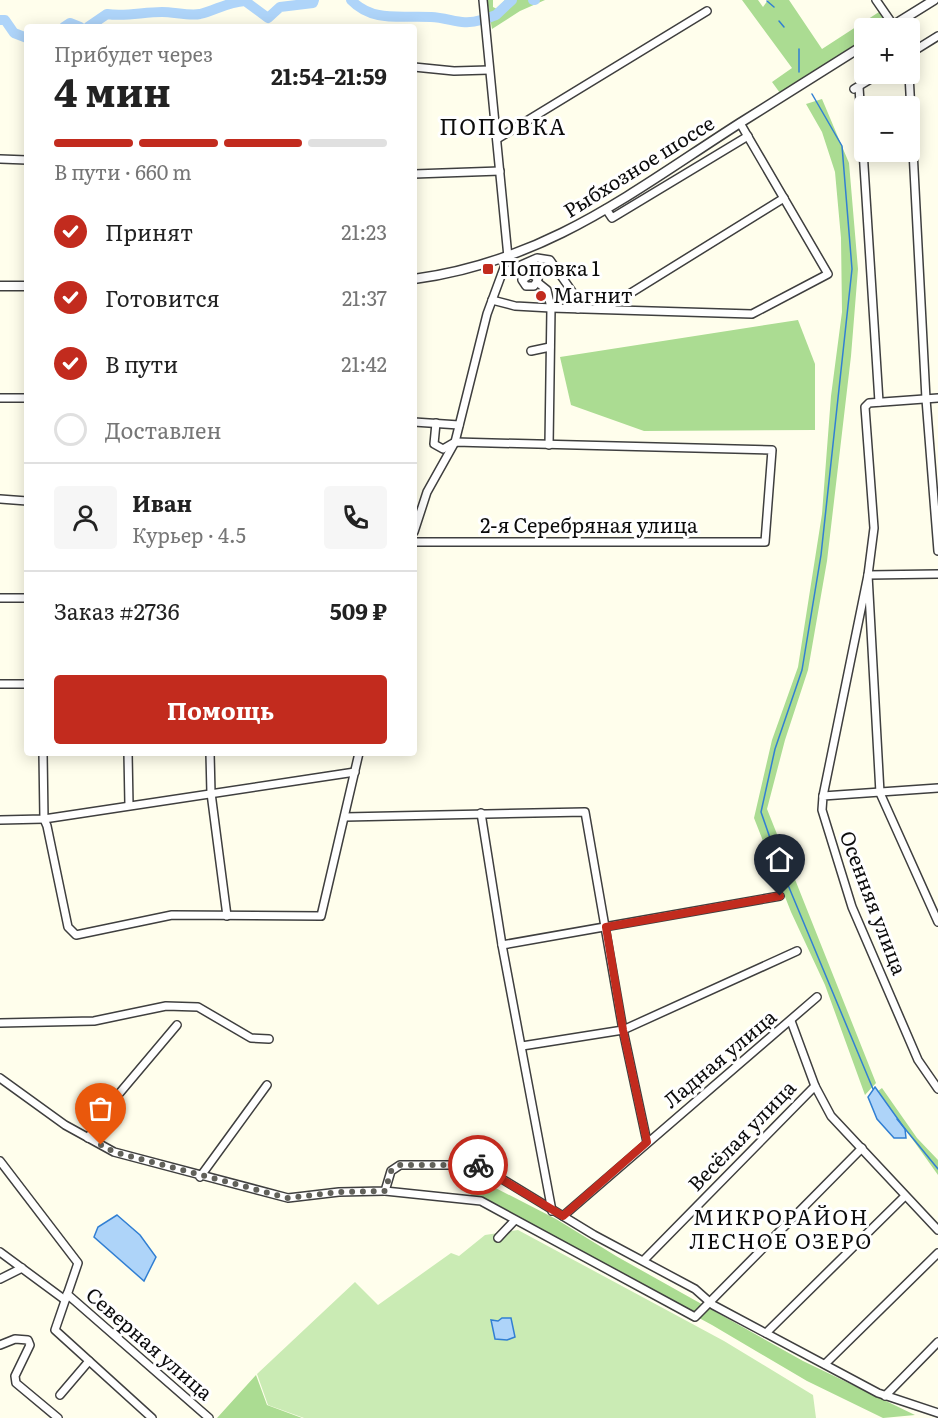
<!DOCTYPE html>
<html lang="ru">
<meta charset="utf-8">
<style>
body{margin:0;font-family:Literata,serif;background:#f6f6f6;color:#222;height:100vh;display:flex;flex-direction:column;font-size:22px;white-space:nowrap}
*{box-sizing:border-box;margin:0}
p{font-size:20px;color:#767676}
.icon{flex:none;width:33px;height:33px;fill:none;stroke:currentColor;stroke-width:2;stroke-linecap:round;stroke-linejoin:round}
.map{position:relative;flex:1;overflow:hidden}
.sheet{position:absolute;left:24px;top:24px;width:393px;height:732px;display:flex;flex-direction:column;background:#fff;border-radius:6px;box-shadow:0 3px 15px #0003}
.sheet>*{flex:none}
.buttons{position:absolute;left:854px;top:18px;display:grid;gap:12px}
.buttons a{display:grid;place-items:center;width:66px;height:66px;border-radius:6px;background:#fff;box-shadow:0 3px 15px #0003;font-size:30px}
.pin{position:absolute;display:grid;place-items:center;width:51px;height:51px;color:#fff;margin:-62px -26px;border-radius:50% 50% 50% 0;rotate:-45deg;box-shadow:0 0 6px #0007}
.pin .icon{rotate:45deg}
.courier{position:absolute;display:grid;place-items:center;width:60px;height:60px;margin:-30px;border:4px solid #c22b1e;border-radius:50%;background:#fff;color:#222;box-shadow:0 2px 8px #0007}
.overview em{font-style:normal;font-weight:700}
.overview div{display:flex;flex-direction:column-reverse}
.overview{display:flex;align-items:center;justify-content:space-between;height:102px;padding:0 30px}
h1{font-size:39px;font-weight:700;line-height:45px}
.bar{display:grid;grid-template-columns:repeat(4,1fr);gap:9px 6px;align-content:center;height:72px;padding:0 30px}
.bar i{height:8px;border-radius:4px;background:#e0e0e0}
.bar .current{background:#c22b1e}
.bar p{grid-column:span 4}
.line{display:flex;align-items:center;gap:15px;padding:0 30px;border-top:2px solid #e0e0e0}
.line div{flex:1}
.round{display:grid;place-items:center;flex:none;width:63px;height:63px;border-radius:6px;background:#f6f6f6}
ol{padding:0 30px;list-style:none}
li{display:flex;align-items:center;gap:18px;height:66px}
li p{margin-inline-start:auto}
li .icon{padding:6px;border-radius:50%;background:#c22b1e;color:#fff;stroke-width:4}
li:last-child{color:#767676}
li i{width:33px;height:33px;border:3px solid #e0e0e0;border-radius:50%}
.action{display:flex;gap:12px;margin-top:auto;padding:12px 30px}
.action a{flex:1;height:69px;border-radius:6px;background:#c22b1e;color:#fff;font-size:24px;font-weight:700;line-height:69px;text-align:center}
.map>svg:first-child{display:block}
.green{fill:#caebb4}
.forest{fill:#abdc92}
.water{fill:#aed4f9;stroke:#317fd3;stroke-width:1.5}
.lines{fill:none;stroke-linecap:round;stroke-linejoin:round}
.stream{stroke:#317fd3;stroke-width:1.5}
.river{stroke:#aed4f9;stroke-width:10}
.minor-casing{stroke:#3f3f3f;stroke-width:10}
.tertiary-casing{stroke:#3f3f3f;stroke-width:11}
.minor{stroke:#fff;stroke-width:7}
.tertiary{stroke:#fff;stroke-width:8}
.done{stroke:#61615a;stroke-width:6;stroke-dasharray:0 10.8}
.route{stroke:#c22b1e;stroke-width:8}
.poi-dot{fill:#c22b1e;stroke:#fff;stroke-width:2}
.labels{text-anchor:middle;stroke-width:6;stroke-linejoin:round;paint-order:stroke}
.street-label{font-size:20px;fill:#0c0c0c;stroke:#fff}
.poi-label{font-size:20px;fill:#0c0c0c;stroke:#fff;text-anchor:start}
.neighbourhood-label{font-size:21px;letter-spacing:1.5px;fill:#0c0c0c;stroke:#fff}
.quarter-label{font-size:22px;letter-spacing:1.5px;fill:#0c0c0c;stroke:#fff}
</style>
<div class="map">
<svg width="938" height="1418" viewBox="0 0 938 1418">
<rect width="100%" height="100%" fill="#fffeec"/>
<polygon class="green" points="518,1230 724,1341 813,1395 816,1418 304,1418 268,1405 257,1374 355,1282 378,1305 451,1253 459,1256 485,1235"/>
<g class="forest">
<polygon points="487,0 493,0 493,7 497,9 505,0 545,0 520,11 492,29"/>
<polygon points="742,0 758,0 763,7 768,0 789,0 822,49 879,12 887,25 881,28 864,28 864,40 780,93 772,82 792,68"/>
<polygon points="822,99 849,163 858,269 851,356 827,561 808,670 785,740 767,809 876,1083 865,1095 825,985 791,912 754,818 772,740 798,667 822,514 831,396 842,312 841,238 835,172 822,132 806,104"/>
<polygon points="798,320 815,364 815,430 644,431 571,405 560,357"/>
<polygon points="882,1088 917,1138 938,1160 938,1175 878,1091"/>
<polygon points="482,1181 556,1219 616,1256 803,1361 915,1415 883,1418 807,1381 712,1325 466,1192"/>
<polygon points="256,1375 267,1405 302,1418 217,1418"/>
</g>
<g class="water">
<polygon points="875,1087 905,1129 906,1138 894,1138 877,1119 868,1097"/>
<polygon points="117,1215 140,1235 156,1257 144,1281 94,1237 98,1227"/>
<polygon points="502,1318 511,1318 515,1337 507,1340 495,1339 491,1320 498,1321"/>
</g>
<g class="lines">
<g class="stream">
<polyline points="767,1 774,7"/>
<polyline points="779,21 784,27"/>
<polyline points="799,49 799,72"/>
<polyline points="812,94 842,146 852,269 821,555 802,670 775,749 761,812 778,861 873,1089"/>
<polyline points="897,1119 938,1169"/>
</g>
<g class="river">
<path d="M 351,0 C 373,23 402,15 431,17 C 451,18 462,26 481,20"/>
<polyline points="533,0 535,0"/>
<polyline points="488,18 496,15 512,0"/>
<polyline points="0,20 5,20 14,33 27,38"/>
<polyline points="64,27 70,23 80,27"/>
<path d="M 88,27 L 107,14 C 125,17 143,12 162,12 C 174,12 189,16 200,14 C 216,10 228,2 245,1 L 268,18 L 280,7 L 313,3 L 314,0"/>
</g>
<defs>
<g id="minor">
<polyline points="876,0 894,26"/>
<polyline points="909,54 938,36"/>
<polyline points="414,67 454,71 489,70"/>
<polyline points="909,74 926,399 938,551"/>
<polyline points="859,87 879,402"/>
<polyline points="854,89 879,74"/>
<polyline points="497,139 707,11"/>
<polyline points="0,159 27,160"/>
<polyline points="414,174 500,171"/>
<polyline points="606,209 612,218 748,136"/>
<polyline points="521,266 522,280 526,286 534,286 538,279 531,274 522,280"/>
<polyline points="503,273 537,258 550,260 578,300 578,309"/>
<polyline points="537,282 547,290 551,308 549,445"/>
<polyline points="492,300 515,306 551,308 752,314 828,274 740,123"/>
<polyline points="605,309 784,198"/>
<polyline points="531,351 550,347"/>
<polyline points="0,398 27,398"/>
<polyline points="938,398 869,403 865,407 874,528 868,575 880,793 938,922"/>
<polyline points="414,422 459,425"/>
<polyline points="0,499 27,501"/>
<polyline points="414,532 427,492 455,442 487,314 508,257 483,0"/>
<polyline points="414,542 765,542 772,450 455,442 443,449 434,444 436,423"/>
<polyline points="0,598 27,598"/>
<polyline points="0,684 27,684"/>
<polyline points="43,753 44,819 47,826 68,927 76,935 172,915 321,916 359,753"/>
<polyline points="128,753 129,805"/>
<polyline points="210,753 211,793 227,916"/>
<polyline points="938,788 823,796 822,810 852,907 918,1060 938,1089"/>
<polyline points="823,796 868,575 938,574"/>
<polyline points="481,813 502,945 552,1211"/>
<polyline points="345,817 585,812 623,1030 647,1142"/>
<polyline points="0,820 44,819 355,772"/>
<polyline points="502,945 780,896"/>
<polyline points="791,1021 815,1086"/>
<polyline points="0,1023 94,1021 166,1006 198,1007 251,1038 269,1039"/>
<polyline points="522,1046 623,1030 797,951"/>
<polyline points="0,1078 65,1125 114,1152 288,1198 339,1192 385,1191 391,1171 400,1165 479,1165 594,1235 695,1289 713,1305 878,1393 938,1413"/>
<polyline points="88,1138 107,1108 177,1025"/>
<polyline points="0,1161 78,1263 55,1330 152,1418"/>
<polyline points="200,1177 267,1085"/>
<polyline points="385,1191 481,1201 695,1317 862,1148"/>
<polyline points="563,1216 817,997"/>
<polyline points="498,1238 514,1221"/>
<polyline points="0,1252 65,1300"/>
<polyline points="644,1260 815,1086 831,1116 938,1230"/>
<polyline points="0,1279 22,1268"/>
<polyline points="67,1294 209,1418"/>
<polyline points="766,1333 905,1196"/>
<polyline points="0,1345 15,1339 28,1340 30,1345 15,1376 16,1383 58,1418"/>
<polyline points="825,1364 938,1253"/>
<polyline points="60,1395 89,1361"/>
<polyline points="885,1396 938,1342"/>
</g>
<g id="tertiary">
<polyline points="889,28 934,0"/>
<path d="M 414,279 C 547,261 632,192 740,123 C 781,97 823,71 864,45"/>
<polyline points="0,286 27,286"/>
</g>
</defs>
<use href="#minor" class="minor-casing"/>
<use href="#tertiary" class="tertiary-casing"/>
<use href="#minor" class="minor"/>
<use href="#tertiary" class="tertiary"/>
</g>
<g class="lines">
<polyline class="done" points="101,1145 114,1152 288,1198 339,1192 385,1191 391,1171 400,1165 478,1165"/>
<polyline class="route" points="478,1165 563,1216 647,1142 623,1030 606,927 780,896"/>
</g>
<g class="poi-dot">
<rect x="482" y="263" width="12" height="12" rx="3"/>
<circle cx="541" cy="296" r="6"/>
</g>
<g class="labels">
<g class="street-label">
<text transform="translate(639 167) rotate(-32)" y="7">Рыбхозное шоссе</text>
<text x="589" y="533">2-я Серебряная улица</text>
<text transform="translate(873 903) rotate(69)" y="7">Осенняя улица</text>
<text transform="translate(720 1059) rotate(-40)" y="7">Ладная улица</text>
<text transform="translate(742 1136) rotate(-46)" y="7">Весёлая улица</text>
<text transform="translate(149 1344) rotate(41)" y="7">Северная улица</text>
</g>
<g class="poi-label">
<text x="500" y="276">Поповка 1</text>
<text x="553" y="303">Магнит</text>
</g>
<g class="neighbourhood-label">
<text x="781" y="1225">МИКРОРАЙОН<tspan x="781" dy="24">ЛЕСНОЕ ОЗЕРО</tspan></text>
</g>
<g class="quarter-label">
<text x="503" y="135">ПОПОВКА</text>
</g>
</g>
</svg>
<div class="buttons">
<a>+</a>
<a>−</a>
</div>
<div class="pin" style="left:101px;top:1145px;background:#ea580c"><svg class="icon" aria-label="bag" viewBox="0 0 24 24"><path d="M5 8h14l-1 12H6zM9 8a3 3 0 0 1 6 0"/></svg></div>
<div class="pin" style="left:780px;top:896px;background:#1f2937"><svg class="icon" aria-label="home" viewBox="0 0 24 24"><path d="M3 11l9-7 9 7M6 9v11h12V9"/></svg></div>
<div class="courier" style="left:478px;top:1165px"><svg class="icon" aria-label="bike" viewBox="0 0 24 24"><circle cx="6" cy="16" r="4"/><circle cx="18" cy="16" r="4"/><path d="M6 16l4-8h5l3 8M10 8l3 8H6M13 5h3"/></svg></div>
<section class="sheet">
<div class="overview"><div><h1>4 мин</h1><p>Прибудет через</p></div><em>21:54–21:59</em></div>
<div class="bar"><i class="current"></i><i class="current"></i><i class="current"></i><i></i><p>В пути · 660 m</p></div>
<ol>
<li><svg class="icon" aria-label="check" viewBox="0 0 24 24"><path d="M5 12l5 5 9-10"/></svg>Принят<p>21:23</p></li>
<li><svg class="icon" aria-label="check" viewBox="0 0 24 24"><path d="M5 12l5 5 9-10"/></svg>Готовится<p>21:37</p></li>
<li><svg class="icon" aria-label="check" viewBox="0 0 24 24"><path d="M5 12l5 5 9-10"/></svg>В пути<p>21:42</p></li>
<li><i></i>Доставлен</li>
</ol>
<div class="line" style="height:108px"><a class="round"><svg class="icon" aria-label="person" viewBox="0 0 24 24"><circle cx="12" cy="8" r="4"/><path d="M4 21q1-7 8-7t8 7"/></svg></a><div><b>Иван</b><p>Курьер · 4.5</p></div><a class="round"><svg class="icon" aria-label="phone" viewBox="0 0 24 24"><path d="M5 4h4l2 5-3 2q2 4 5 5l2-3 5 2v4C11 20 4 13 5 4z"/></svg></a></div>
<div class="line" style="height:78px"><div>Заказ #2736</div><b>509 ₽</b></div>
<div class="action"><a>Помощь</a></div>
</section>
</div>
